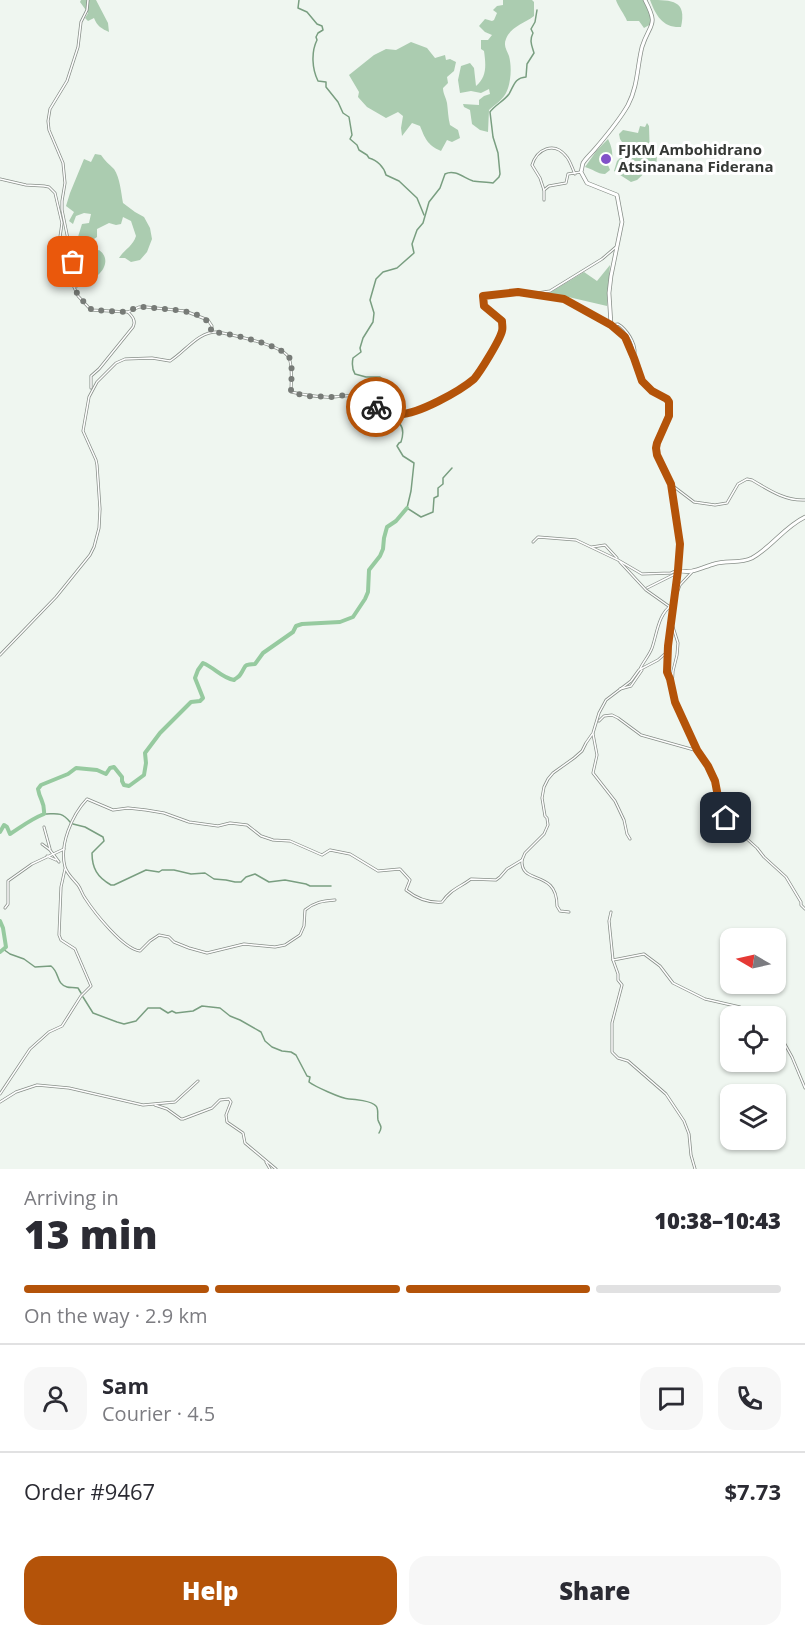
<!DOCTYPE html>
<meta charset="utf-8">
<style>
body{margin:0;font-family:"Open Sans",sans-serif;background:#f7f7f7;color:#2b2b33;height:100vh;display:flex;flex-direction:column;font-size:22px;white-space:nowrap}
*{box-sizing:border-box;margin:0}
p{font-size:20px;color:#7c7c81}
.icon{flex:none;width:33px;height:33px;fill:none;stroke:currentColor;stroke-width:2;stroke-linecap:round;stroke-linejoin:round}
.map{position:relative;height:1169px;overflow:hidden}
.side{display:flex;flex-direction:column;background:#fff;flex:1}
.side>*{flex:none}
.needle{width:39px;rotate:279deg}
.controls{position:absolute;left:720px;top:928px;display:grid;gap:12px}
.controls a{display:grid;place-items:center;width:66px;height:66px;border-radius:12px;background:#fff;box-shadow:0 2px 4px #0004;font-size:30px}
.pin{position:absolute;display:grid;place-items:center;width:51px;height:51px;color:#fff;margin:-26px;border-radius:12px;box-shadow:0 3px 9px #0006}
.courier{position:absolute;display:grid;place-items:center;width:60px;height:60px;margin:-30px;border:4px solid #b45309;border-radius:50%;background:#fff;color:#222;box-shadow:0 2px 8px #0007}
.summary em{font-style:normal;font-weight:800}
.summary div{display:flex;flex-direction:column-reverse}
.summary{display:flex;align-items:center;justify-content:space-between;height:102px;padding:0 24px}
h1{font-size:39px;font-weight:800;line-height:45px}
.bar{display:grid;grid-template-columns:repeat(4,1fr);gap:9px 6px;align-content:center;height:72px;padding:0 24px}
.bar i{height:8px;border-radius:4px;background:#e1e1e2}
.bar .current{background:#b45309}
.bar p{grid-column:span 4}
.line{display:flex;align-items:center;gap:15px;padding:0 24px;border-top:2px solid #e1e1e2}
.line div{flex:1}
.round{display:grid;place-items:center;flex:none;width:63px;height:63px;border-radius:18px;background:#f7f7f7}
.button{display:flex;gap:12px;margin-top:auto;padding:12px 24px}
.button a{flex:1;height:69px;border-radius:18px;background:#b45309;color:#fff;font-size:24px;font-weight:800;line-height:69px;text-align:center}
.button a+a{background:#f7f7f7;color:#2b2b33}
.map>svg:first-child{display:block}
.green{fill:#abccb0}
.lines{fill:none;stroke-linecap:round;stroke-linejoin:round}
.stream{stroke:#799e80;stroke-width:1.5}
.river{stroke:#96ca9f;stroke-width:4}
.street-casing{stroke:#888f89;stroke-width:3}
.secondary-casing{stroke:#888f89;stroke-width:4.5}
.street{stroke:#fff;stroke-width:1.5}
.secondary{stroke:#fff;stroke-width:3}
.done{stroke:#777b77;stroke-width:6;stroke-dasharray:0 10.8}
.route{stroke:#b45309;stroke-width:8}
.poi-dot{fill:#8251c9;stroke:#fff;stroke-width:2}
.labels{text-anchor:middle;stroke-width:6;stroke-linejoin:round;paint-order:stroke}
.poi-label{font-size:15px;font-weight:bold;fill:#363936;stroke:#fff;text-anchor:start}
</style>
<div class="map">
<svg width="805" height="1169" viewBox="0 0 805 1169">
<rect width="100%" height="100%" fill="#eff6f0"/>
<g class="green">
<path d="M 81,0 L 96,0 L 108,23 L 109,32 C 102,29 97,26 94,18 L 88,21 L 85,18 L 88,13 L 80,2 Z"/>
<path d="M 503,0 L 532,0 L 534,2 L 534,16 C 524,24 511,26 506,39 C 503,46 507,50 509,56 C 512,67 511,83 506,93 C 503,99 495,105 489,110 L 488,132 L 480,130 L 472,124 L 470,110 L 464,107 L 463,104 L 479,105 L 479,100 L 484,96 L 490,94 L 489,89 L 481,93 L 471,91 L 460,93 L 458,80 L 461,66 L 470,63 L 474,68 L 476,86 C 487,77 486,65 484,51 L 481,49 L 481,40 L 488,40 L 492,35 L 485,32 L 479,26 L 485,19 L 492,21 L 494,20 L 497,13 L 493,10 L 497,6 L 503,5 Z"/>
<path d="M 616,0 L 643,0 L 651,15 L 651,24 L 644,28 L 639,21 L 627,21 C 625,15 617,5 616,0 Z"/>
<path d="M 650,0 C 672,0 687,0 681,27 C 663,28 656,16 650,0 Z"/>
<path d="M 411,42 L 427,48 L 435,58 L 445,55 L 446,60 L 450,59 L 456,62 L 454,71 L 447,77 L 448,83 L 443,88 C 443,94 446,97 447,103 C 448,110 448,117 450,125 L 458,130 L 460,138 L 452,142 L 447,140 L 441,151 C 427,145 425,138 420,126 L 412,123 L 402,136 L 401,128 L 403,116 L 398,112 L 386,118 L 367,107 L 358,97 L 359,92 L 349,75 L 374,55 L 386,49 L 396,50 Z"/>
<polygon points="647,123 649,126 650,159 653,153 657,156 656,167 652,166 637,180 631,182 614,171 617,161 624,154 624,145 620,139 619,134 623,130 638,133 640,126 645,127"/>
<path d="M 608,139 C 612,147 613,153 612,162 L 608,165 L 610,170 L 605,174 C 597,174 593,169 585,167 L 597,150 Z"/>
<path d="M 95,154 L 101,155 C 105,161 109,164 114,169 C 120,178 121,192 123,203 L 135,212 L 144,217 L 150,228 L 152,239 L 147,252 L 140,260 L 131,262 L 125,258 L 119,258 C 124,250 133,246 136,236 L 131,221 L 123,217 L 121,224 L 116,225 L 109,223 L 97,229 L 97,237 L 88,243 L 77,240 L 82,224 L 89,223 L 91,214 L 84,213 L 76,216 L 73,224 L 69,221 L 74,212 L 66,206 L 70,193 L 84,159 L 91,162 Z"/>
<path d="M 99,250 C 109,257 106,268 98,275 L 94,275 L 90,279 L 87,274 L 87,270 L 93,266 L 91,263 L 79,266 L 75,262 L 79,257 Z"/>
<polygon points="610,265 607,306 564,296 546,295 584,272 597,281"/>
</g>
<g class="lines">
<g class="stream">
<path d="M 299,0 L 298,8 L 307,12 L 317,24 L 322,26 L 323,30 L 318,33 L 316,37 L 317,40 C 311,52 312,69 318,81 L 326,82 L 326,87 L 338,102 L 343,113 L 349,117 L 352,135 L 350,139 L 357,145 L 359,150 L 367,155 L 369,158 C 377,160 384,167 386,175 L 399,181 L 417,198 L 424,215"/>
<path d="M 452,468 L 443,478 L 443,484 L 438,488 L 438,496 L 434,498 L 433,512 L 421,517 L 407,508 L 411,491 L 414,463 L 403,456 L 397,446 L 399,443 L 401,442 C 403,436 404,429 400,424 C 399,422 397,422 396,421 C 390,413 390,396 392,387 L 380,377 L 366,377 L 355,374 C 352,369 352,363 353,358 L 361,352 L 360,348 L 363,338 L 373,322 L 374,313 L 370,300 L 376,279 L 383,272 L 397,268 L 414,253 L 412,244 L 417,230 L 423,223 L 429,202 L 440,188 L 445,174 C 455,169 464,178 473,181 C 479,182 487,182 493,183 L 499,177 L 500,174 L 498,153 L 493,137 L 490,112 C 495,105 504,101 509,94 C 514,86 514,78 526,77 L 527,64 L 534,53 C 532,46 529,41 533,33 L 531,29 L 535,22 L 537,10"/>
<path d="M 44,814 C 56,814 61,811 70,822"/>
<path d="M 73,824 L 85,827 L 103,837 L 104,841 L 92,853 C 92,868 97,877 111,885 L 114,885 L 146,870 L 159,872 L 162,870 L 174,870 L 191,874 L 205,873 L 214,879 L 226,880 L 235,882 L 241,882 L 246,877 L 255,874 L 269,882 L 285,880 L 306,884 L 310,886 L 331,886"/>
<path d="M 3,949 L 10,954 L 24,959 L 35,967 L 51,966 C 60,973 56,984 67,987 C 70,988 74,987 78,988 L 81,993"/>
<path d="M 83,997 L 93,1013 L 117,1022 L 124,1024 L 136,1021 L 148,1008 L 160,1008 L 168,1013 L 172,1011 L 176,1013 L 193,1011 L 202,1006 L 220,1008 L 230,1016 L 240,1020 L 261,1032 L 265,1041 L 272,1047 L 282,1051 L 291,1052 L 296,1055 L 307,1076 L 310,1077 L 309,1082 C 314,1086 342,1099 349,1099 C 354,1099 372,1101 376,1106 C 379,1109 377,1115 378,1120 C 380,1126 383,1126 379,1133"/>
</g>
<g class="river">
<path d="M 0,832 L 4,825 L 7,827 L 10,834 C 21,827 31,819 44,814 C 45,801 40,801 38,789 L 41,785 L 68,774 L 76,768 L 97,770 L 106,774 L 110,768 L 114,767 L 122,777 L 122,781 L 124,785 L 129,786 L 144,775 L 146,763 L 145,753 L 160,733 L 191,702 L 200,701 L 203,698 L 195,678 L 198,670 L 203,663 C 215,668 222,678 234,680 C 236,678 239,677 240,675 C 247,665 242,665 255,664 L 263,653 L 293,632 L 296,626 L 302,624 L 340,622 L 353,617 L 365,599 L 368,592 L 369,570 L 380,556 L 383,549 L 384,538 L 387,527 L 396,521 L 407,508"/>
<polyline points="0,921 3,928 6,947 0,952"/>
</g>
<defs>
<g id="street">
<polyline points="0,179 26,185 44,186 49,187 55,193 62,223 57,258 58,272 63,279 73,285 78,296 91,310 128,312 139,307 146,307 185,311 208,320 212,326 211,331"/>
<path d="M 544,190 L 540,178 L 532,165 C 537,149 554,141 566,156 C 570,160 572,168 575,174"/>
<polyline points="544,200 544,190 549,186 566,183 568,174 581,172"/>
<polyline points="76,287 78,279 71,254 62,210 62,201 65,183 63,163 49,130 48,121 50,109 67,81 78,47 81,22 87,10 88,0"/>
<path d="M 536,294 L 564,299 L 611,325 L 618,324 L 621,326 C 629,333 638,347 634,358"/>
<path d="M 91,388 L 91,376 L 99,369 L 133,327 C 136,321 133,317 128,312"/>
<path d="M 673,486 L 694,502 L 715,505 L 727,503 L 738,484 L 747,479 L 752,480 C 769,490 785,501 805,500"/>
<polyline points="533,542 538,537 576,540 618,560 642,574 671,573 678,570 671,620"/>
<polyline points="592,547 605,545 617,558"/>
<polyline points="620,562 646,590 670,607"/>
<polyline points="647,588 677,573"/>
<polyline points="675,598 680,585 692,572"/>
<polyline points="672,624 678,643 677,655 673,671 672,687 675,702 697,750 708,766 715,781 720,808 727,818 738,831 757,848 764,857 786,877 801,902 801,905 805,909"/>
<polyline points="670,640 666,668 671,684"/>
<path d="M 0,655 L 56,597 L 90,555 L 94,547 L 99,528 L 100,509 L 97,465 L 96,460 L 83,431 L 89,397 L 97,382 L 116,363 L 125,359 L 152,358 L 170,361 C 185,352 198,331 218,332 C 232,335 284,345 289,358 C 293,367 291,382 291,392 C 305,395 319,398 333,397 C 341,397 347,394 356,397 C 371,400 383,412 399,414 C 417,415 460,391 474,379 C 480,373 501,338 502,331 C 503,328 502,325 502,322 L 484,306 L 483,296 L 517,292 L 532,294 L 550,291 L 602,259 L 616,247"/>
<path d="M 640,669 C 643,662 649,656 652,648 C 657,634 658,614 672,605"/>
<polyline points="620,689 631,686 642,670"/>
<polyline points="599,721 604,716 612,715 618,718 641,735 698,751"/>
<polyline points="593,734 597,755 593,773 615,801 624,820 627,834 630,839"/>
<polyline points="44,827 50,849"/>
<polyline points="42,844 50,850 59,862"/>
<polyline points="47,856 56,860"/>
<path d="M 522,860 C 520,886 557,868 557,906 L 560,911 L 569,912"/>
<path d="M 335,900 C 322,901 315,902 305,910 L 304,926 L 300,935 L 285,945 L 275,947 L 244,944 L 207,953 L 189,948 L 174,942 L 169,937 L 159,935 L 150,941 L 140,951 C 123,949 94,912 85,898 C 82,894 81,889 78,885 C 74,880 67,874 65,867 C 59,845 72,815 87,799 L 113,810 L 128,808 L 146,810 L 164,813 L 189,822 L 218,826 L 230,823 L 247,825 L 261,836 L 273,840 L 290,841 L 322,855 L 330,850 L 350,854 L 378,871 L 400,869 L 410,880 L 406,890 C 416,898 429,903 442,902 C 451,889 459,888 471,879 L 496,880 L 500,877 L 507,869 L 522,860 L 525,853 L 544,834 L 548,825 L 547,818 L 545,816 L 542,798 L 544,787 L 548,779 L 553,773 L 574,758 L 582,751 L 586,743 L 593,733 L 599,713 L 606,700 L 631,681 L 639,670 L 658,660 L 667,652 L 671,622"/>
<polyline points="5,908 8,904 8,881 32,864 64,849"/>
<polyline points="611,912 609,921 613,960 644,954 660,966 673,983 705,999 740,1007 757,1017"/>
<polyline points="613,960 618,974 618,980 622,985 612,1023 612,1052 618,1058 628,1061 666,1094 684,1121 689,1134 691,1155 695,1169"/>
<polyline points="776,1028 792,1057 805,1088"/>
<polyline points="0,1094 30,1049 49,1032 62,1026 81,996 91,986 75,949 61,940 59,935 61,887 65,869"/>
<polyline points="0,1102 16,1092 37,1085 69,1088 143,1105 175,1102 198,1081"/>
<polyline points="155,1105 167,1109 181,1119 183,1119 212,1108 220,1100 229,1099 231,1102 226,1115 227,1122 243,1133 245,1143 276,1169"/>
<polyline points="266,1162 270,1169"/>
</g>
<path id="secondary" d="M 645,0 C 659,27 650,22 642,47 C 637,67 638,86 628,105 C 619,121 607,135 595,149 C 591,154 586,158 583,163 C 582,166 582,169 581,172 L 587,183 L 617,195 L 622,222 L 611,276 L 609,293 L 611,325 L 625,337 L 634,358 L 642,381 L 652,391 L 667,399 L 669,402 L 669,416 L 657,443 L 656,448 L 657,455 L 671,484 L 679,533 L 678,570 C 690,575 703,567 714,564 C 727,560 740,564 752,558 C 772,547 784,527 805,517"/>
</defs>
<use href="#street" class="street-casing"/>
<use href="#secondary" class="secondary-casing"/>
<use href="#street" class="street"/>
<use href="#secondary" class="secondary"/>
</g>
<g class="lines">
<path class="done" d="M 73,262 L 78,279 L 75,288 L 78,296 L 92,310 L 125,312 L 139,307 L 146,307 C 162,310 213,308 211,332 C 225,332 285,345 290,359 C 293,368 291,381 291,392 L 306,396 L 331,397 L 346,395 L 354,396 L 376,407"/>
<path class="route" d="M 376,407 C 383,409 391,413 399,414 C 417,415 460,391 474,379 C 480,372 500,340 502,331 C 503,328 502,325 502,321 L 484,306 L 483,296 L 518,292 L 564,299 L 611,325 L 625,337 L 634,358 L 642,381 L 652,391 L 667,399 L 669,402 L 669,416 L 657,443 L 656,448 L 657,455 L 671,484 L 680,544 L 678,570 L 668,646 L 667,672 L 670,679 L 675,702 L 697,750 L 708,766 L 715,781 L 720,807 L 726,818"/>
</g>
<circle class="poi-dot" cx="606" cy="159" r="6"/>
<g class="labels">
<g class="poi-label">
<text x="618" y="155">FJKM Ambohidrano<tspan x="618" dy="17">Atsinanana Fiderana</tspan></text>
</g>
</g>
</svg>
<div class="controls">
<a><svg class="needle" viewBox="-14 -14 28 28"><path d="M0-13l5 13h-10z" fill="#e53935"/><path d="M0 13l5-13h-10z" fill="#7c7c81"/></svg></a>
<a><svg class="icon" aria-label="locate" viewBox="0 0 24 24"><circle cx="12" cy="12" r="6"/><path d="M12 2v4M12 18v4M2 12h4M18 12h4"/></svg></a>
<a><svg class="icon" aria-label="layers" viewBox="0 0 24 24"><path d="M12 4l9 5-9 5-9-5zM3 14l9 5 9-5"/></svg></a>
</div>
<div class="pin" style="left:73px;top:262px;background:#ea580c"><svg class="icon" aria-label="bag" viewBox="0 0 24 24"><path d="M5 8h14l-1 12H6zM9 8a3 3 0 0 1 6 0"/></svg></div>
<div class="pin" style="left:726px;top:818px;background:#1f2937"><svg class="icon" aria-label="home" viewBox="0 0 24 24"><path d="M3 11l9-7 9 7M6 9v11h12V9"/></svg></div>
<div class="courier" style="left:376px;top:407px"><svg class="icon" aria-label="bike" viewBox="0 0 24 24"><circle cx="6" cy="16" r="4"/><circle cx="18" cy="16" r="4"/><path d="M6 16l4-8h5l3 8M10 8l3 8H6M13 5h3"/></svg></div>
</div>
<section class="side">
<div class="summary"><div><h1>13 min</h1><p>Arriving in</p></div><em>10:38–10:43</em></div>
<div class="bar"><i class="current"></i><i class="current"></i><i class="current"></i><i></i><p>On the way · 2.9 km</p></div>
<div class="line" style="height:108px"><a class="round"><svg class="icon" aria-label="person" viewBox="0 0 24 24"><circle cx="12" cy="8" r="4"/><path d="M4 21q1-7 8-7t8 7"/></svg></a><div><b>Sam</b><p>Courier · 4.5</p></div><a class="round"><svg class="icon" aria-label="chat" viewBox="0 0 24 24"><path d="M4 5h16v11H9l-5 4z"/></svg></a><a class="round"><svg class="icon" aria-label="phone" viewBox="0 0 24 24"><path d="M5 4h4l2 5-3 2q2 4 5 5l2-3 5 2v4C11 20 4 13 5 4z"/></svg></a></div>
<div class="line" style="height:78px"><div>Order #9467</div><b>$7.73</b></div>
<div class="button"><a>Help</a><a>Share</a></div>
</section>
